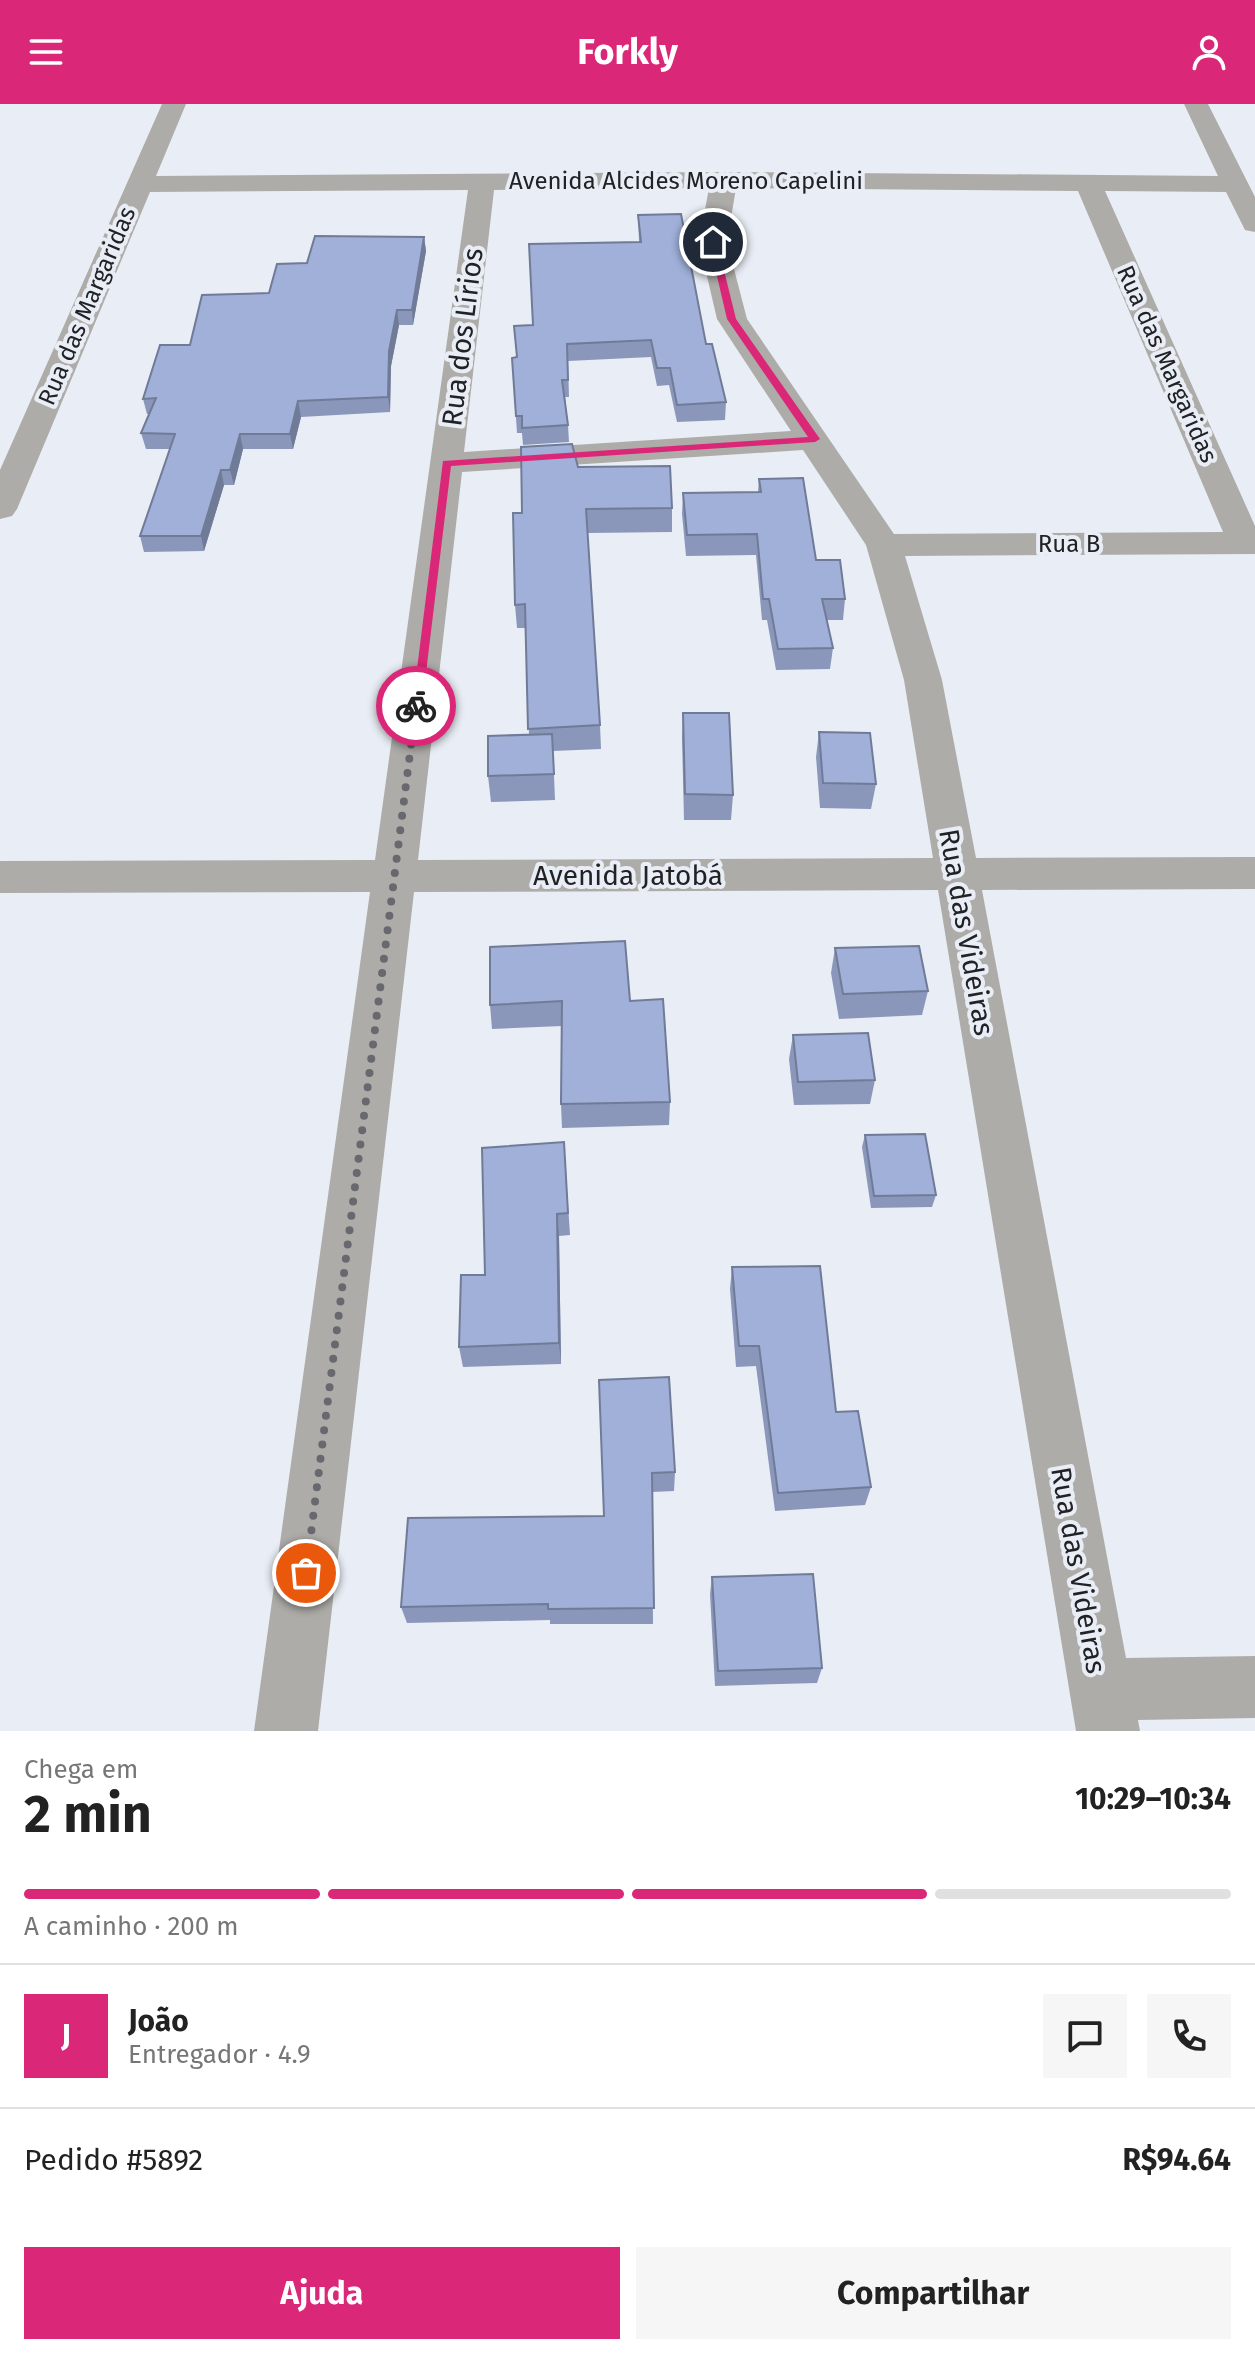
<!DOCTYPE html>
<html lang="pt">
<meta charset="utf-8">
<style>
body{margin:0;font-family:"Fira Sans",sans-serif;background:#f6f6f6;color:#222;height:100vh;display:flex;flex-direction:column;font-size:30px;white-space:nowrap}
*{box-sizing:border-box;margin:0}
p{font-size:26px;color:#767676}
.icon{flex:none;width:44px;height:44px;fill:none;stroke:currentColor;stroke-width:2;stroke-linecap:round;stroke-linejoin:round}
.map{position:relative;height:1627px;overflow:hidden}
.side{display:flex;flex-direction:column;background:#fff;flex:1}
.side>*{flex:none}
.pin{position:absolute;display:grid;place-items:center;width:68px;height:68px;color:#fff;margin:-34px;border:4px solid #fff;border-radius:50%;box-shadow:0 2px 8px #0007}
.courier{position:absolute;display:grid;place-items:center;width:80px;height:80px;margin:-40px;border:6px solid #db2777;border-radius:50%;background:#fff;color:#222;box-shadow:0 2px 10px #0007}
.summary em{font-style:normal;font-weight:700}
.summary div{display:flex;flex-direction:column-reverse}
.summary{display:flex;align-items:center;justify-content:space-between;height:136px;padding:0 24px}
h1{font-size:52px;font-weight:700;line-height:60px}
.bar{display:grid;grid-template-columns:repeat(4,1fr);gap:12px 8px;align-content:center;height:96px;padding:0 24px}
.bar i{height:10px;border-radius:6px;background:#e0e0e0}
.bar .selected{background:#db2777}
.bar p{grid-column:span 4}
.line{display:flex;align-items:center;gap:20px;padding:0 24px;border-top:2px solid #e0e0e0}
.line div{flex:1}
.round{display:grid;place-items:center;flex:none;width:84px;height:84px;border-radius:0px;background:#f6f6f6}
.button{display:flex;gap:16px;margin-top:auto;padding:16px 24px}
.button a{flex:1;height:92px;border-radius:0px;background:#db2777;color:#fff;font-size:32px;font-weight:700;line-height:92px;text-align:center}
.button a+a{background:#f6f6f6;color:#222}
header{display:flex;justify-content:space-between;align-items:center;height:104px;padding:0 24px;background:#db2777;color:#fff;font-size:36px;font-weight:700}
.map>svg:first-child{display:block}
.lines{fill:none;stroke-linecap:round;stroke-linejoin:round}
.street{fill:#aeaca8;fill-rule:evenodd}
.wall{fill:#8a97bb}
.shaded-wall{fill:#707b98}
.building{fill:#a0b0d9;stroke:#707b98;stroke-width:2}
.route{fill:#db2777}
.done{stroke:#67696e;stroke-width:8;stroke-dasharray:0 14.4}
.labels{text-anchor:middle;stroke-width:8;stroke-linejoin:round;paint-order:stroke}
.far-street-label{font-size:24px;fill:#212225;stroke:#e9edf5}
.street-label{font-size:28px;fill:#212225;stroke:#e9edf5}
</style>
<header><svg class="icon" aria-label="menu" viewBox="0 0 24 24"><path d="M4 6h16M4 12h16M4 18h16"/></svg>Forkly<svg class="icon" aria-label="person" viewBox="0 0 24 24"><circle cx="12" cy="8" r="4"/><path d="M4 21q1-7 8-7t8 7"/></svg></header>
<div class="map">
<svg width="1255" height="1627" viewBox="0 0 1255 1627">
<rect width="100%" height="100%" fill="#e9edf5"/>
<g class="lines">
<path class="street" d="M 162,0 L 186,0 L 156,72 L 724,68 L 1218,72 L 1184,0 L 1208,0 L 1255,93 L 1255,128 L 1245,126 L 1226,88 L 1105,87 L 1255,422 L 1255,450 L 905,452 L 942,576 L 976,754 L 1255,753 L 1255,785 L 982,786 L 1126,1554 L 1255,1552 L 1255,1614 L 1138,1616 L 1140,1627 L 1076,1627 L 938,786 L 414,788 L 318,1627 L 254,1627 L 370,788 L 0,789 L 0,757 L 375,756 L 468,86 L 150,88 L 17,405 L 12,412 L 0,415 L 0,366 ZM 709,84 L 699,138 L 717,215 L 791,327 L 464,348 L 494,86 ZM 736,84 L 1078,87 L 1223,428 L 894,430 L 747,215 L 727,138 ZM 803,346 L 866,441 L 904,576 L 933,754 L 418,756 L 462,368 Z"/>
</g>
<g class="wall">
<polygon points="638,111 706,240 726,298 725,316 677,318 669,281 657,282 651,253 568,257 569,293 565,293 568,321 569,338 523,341 522,329 517,329 512,254 517,254 514,222 533,221 639,138"/>
<polygon points="424,133 426,147 413,221 399,221 391,262 390,308 301,313 293,345 243,345 234,381 224,381 204,447 144,448 140,432 170,345 146,345 141,329 149,310 147,310 143,295 190,241 269,189 307,159"/>
<polygon points="578,363 672,404 672,428 588,429 600,621 601,645 553,647 555,696 491,698 488,672 529,631 526,524 517,524 515,501 522,409"/>
<polygon points="759,375 816,456 845,495 843,516 827,516 833,544 830,565 776,566 767,516 762,516 756,451 686,452 682,410 683,389 758,388"/>
<polygon points="683,609 733,691 731,716 684,716 682,634"/>
<polygon points="819,628 876,680 871,705 820,704 816,653"/>
<polygon points="490,843 630,897 670,998 669,1021 562,1024 561,1000 562,922 492,925 490,901"/>
<polygon points="835,844 928,887 922,911 839,915 831,869"/>
<polygon points="793,931 875,976 870,1000 794,1001 789,955"/>
<polygon points="865,1031 936,1091 932,1103 871,1104 862,1043"/>
<polygon points="564,1038 570,1131 559,1132 561,1260 463,1263 459,1243"/>
<polygon points="732,1163 836,1308 871,1383 865,1401 775,1407 756,1262 736,1263 730,1185"/>
<polygon points="599,1276 675,1368 674,1387 652,1388 653,1520 550,1520 550,1516 407,1519 401,1503 604,1412"/>
<polygon points="712,1473 822,1564 817,1579 715,1582 710,1490"/>
</g>
<g class="shaded-wall">
<polygon points="424,133 426,147 413,221 412,206"/>
<polygon points="397,206 399,221 391,262 390,308 388,293 389,247"/>
<polygon points="298,297 301,313 293,345 290,330"/>
<polygon points="240,330 243,345 234,381 230,366"/>
<polygon points="221,366 224,381 204,447 201,432"/>
<polygon points="557,1110 559,1132 561,1260 559,1239"/>
</g>
<g class="building">
<polygon points="681,110 706,240 712,240 726,298 677,301 670,264 657,264 651,236 567,240 568,276 562,276 568,321 522,324 522,312 516,312 512,254 517,253 514,222 533,221 529,140 641,138 638,111"/>
<polygon points="315,132 424,133 412,206 397,206 389,247 388,293 298,297 290,330 240,330 230,366 221,366 201,432 140,432 175,330 141,329 156,294 143,295 160,241 190,241 202,191 269,189 277,160 307,159"/>
<polygon points="572,340 578,363 670,362 672,404 586,405 600,621 528,625 525,500 515,501 513,409 522,409 521,343"/>
<polygon points="803,374 816,456 840,456 845,495 822,495 833,544 778,545 769,495 763,495 757,430 687,431 683,389 761,388 759,375"/>
<polygon points="683,609 729,609 733,691 685,690"/>
<polygon points="819,628 870,629 876,680 823,679"/>
<polygon points="552,630 554,670 488,672 488,632"/>
<polygon points="625,837 630,897 663,895 670,998 561,1000 562,897 490,901 490,843"/>
<polygon points="919,842 928,887 843,890 835,844"/>
<polygon points="868,929 875,976 798,978 793,931"/>
<polygon points="925,1030 936,1091 874,1092 865,1031"/>
<polygon points="564,1038 568,1109 557,1110 559,1239 459,1243 461,1171 485,1171 482,1044"/>
<polygon points="820,1162 836,1308 858,1307 871,1383 778,1389 759,1242 739,1242 732,1163"/>
<polygon points="669,1273 675,1368 652,1369 654,1504 548,1505 548,1500 401,1503 408,1414 604,1412 599,1276"/>
<polygon points="813,1470 822,1564 718,1567 712,1473"/>
</g>
<polygon class="route" points="713,136 717,138 736,215 820,335 815,338 451,362 422,602 412,605 443,357 808,333 727,215 709,138"/>
<g class="lines">
<polyline class="done" points="306,1469 416,602"/>
</g>
<g class="labels">
<g class="far-street-label">
<text x="686" y="85">Avenida Alcides Moreno Capelini</text>
<text transform="translate(87 202) rotate(-67)" y="8">Rua das Margaridas</text>
<text transform="translate(1167 260) rotate(66)" y="8">Rua das Margaridas</text>
<text x="1069" y="448">Rua B</text>
</g>
<g class="street-label">
<text transform="translate(462 233) rotate(-83)" y="10">Rua dos Lírios</text>
<text x="628" y="781">Avenida Jatobá</text>
<text transform="translate(967 828) rotate(80)" y="10">Rua das Videiras</text>
<text transform="translate(1079 1466) rotate(80)" y="10">Rua das Videiras</text>
</g>
</g>
</svg>
<div class="pin" style="left:306px;top:1469px;background:#ea580c"><svg class="icon" aria-label="bag" viewBox="0 0 24 24"><path d="M5 8h14l-1 12H6zM9 8a3 3 0 0 1 6 0"/></svg></div>
<div class="pin" style="left:713px;top:138px;background:#1f2937"><svg class="icon" aria-label="home" viewBox="0 0 24 24"><path d="M3 11l9-7 9 7M6 9v11h12V9"/></svg></div>
<div class="courier" style="left:416px;top:602px"><svg class="icon" aria-label="bike" viewBox="0 0 24 24"><circle cx="6" cy="16" r="4"/><circle cx="18" cy="16" r="4"/><path d="M6 16l4-8h5l3 8M10 8l3 8H6M13 5h3"/></svg></div>
</div>
<section class="side">
<div class="summary"><div><h1>2 min</h1><p>Chega em</p></div><em>10:29–10:34</em></div>
<div class="bar"><i class="selected"></i><i class="selected"></i><i class="selected"></i><i></i><p>A caminho · 200 m</p></div>
<div class="line" style="height:144px"><b class="round" style="background:#db2777;color:#fff">J</b><div><b>João</b><p>Entregador · 4.9</p></div><a class="round"><svg class="icon" aria-label="chat" viewBox="0 0 24 24"><path d="M4 5h16v11H9l-5 4z"/></svg></a><a class="round"><svg class="icon" aria-label="phone" viewBox="0 0 24 24"><path d="M5 4h4l2 5-3 2q2 4 5 5l2-3 5 2v4C11 20 4 13 5 4z"/></svg></a></div>
<div class="line" style="height:104px"><div>Pedido #5892</div><b>R$94.64</b></div>
<div class="button"><a>Ajuda</a><a>Compartilhar</a></div>
</section>
